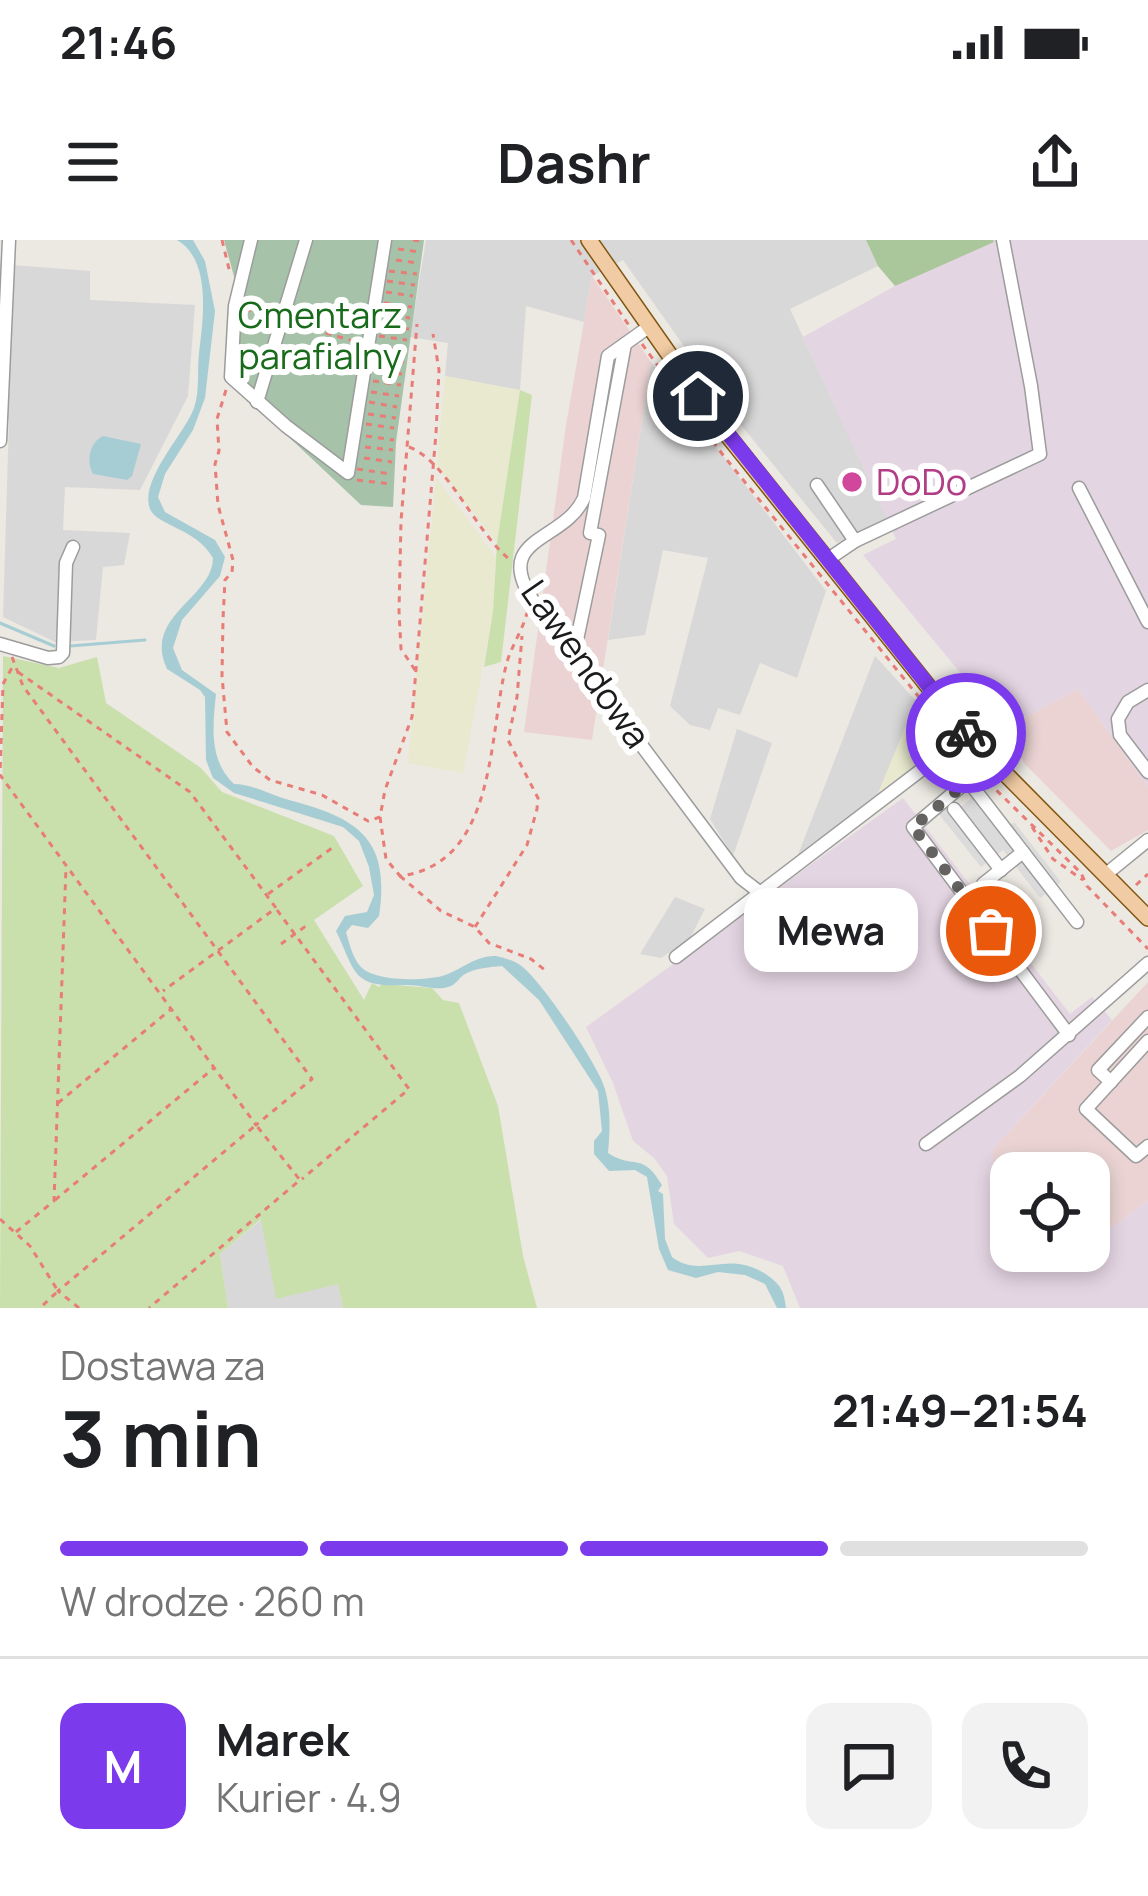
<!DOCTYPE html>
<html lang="pl">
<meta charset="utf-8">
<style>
body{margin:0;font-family:Manrope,sans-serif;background:#f2f2f2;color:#202124;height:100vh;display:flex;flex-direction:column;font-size:45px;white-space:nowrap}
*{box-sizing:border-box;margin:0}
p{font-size:39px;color:#757577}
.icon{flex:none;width:66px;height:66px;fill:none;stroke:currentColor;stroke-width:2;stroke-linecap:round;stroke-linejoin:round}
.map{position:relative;height:1068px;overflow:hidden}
.panel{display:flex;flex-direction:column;background:#fff;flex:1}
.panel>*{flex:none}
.fabs{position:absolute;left:990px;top:912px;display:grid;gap:24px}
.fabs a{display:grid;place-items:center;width:120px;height:120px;border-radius:24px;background:#fff;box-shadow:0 6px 18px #0003;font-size:60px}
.pin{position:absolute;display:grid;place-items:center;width:102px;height:102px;color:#fff;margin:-51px;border:6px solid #fff;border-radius:50%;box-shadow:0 3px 12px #0007}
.courier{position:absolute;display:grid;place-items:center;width:120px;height:120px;margin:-60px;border:9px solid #7c3aed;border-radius:50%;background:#fff;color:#222;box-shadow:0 3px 15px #0007}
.bubble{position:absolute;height:84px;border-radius:24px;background:#fff;box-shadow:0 6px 18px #0003;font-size:39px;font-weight:700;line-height:84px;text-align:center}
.overview em{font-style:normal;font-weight:700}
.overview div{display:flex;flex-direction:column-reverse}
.overview{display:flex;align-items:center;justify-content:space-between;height:204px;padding:0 60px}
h1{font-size:78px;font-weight:700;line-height:90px}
.bar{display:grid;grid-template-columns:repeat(4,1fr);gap:18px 12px;align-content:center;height:144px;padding:0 60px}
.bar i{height:15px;border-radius:9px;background:#e0e0e0}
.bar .on{background:#7c3aed}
.bar p{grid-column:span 4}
.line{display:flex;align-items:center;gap:30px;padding:0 60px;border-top:3px solid #e0e0e0}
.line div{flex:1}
.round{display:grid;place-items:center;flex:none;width:126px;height:126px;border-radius:24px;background:#f2f2f2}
.status{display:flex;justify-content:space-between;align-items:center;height:84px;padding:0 60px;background:#fff;direction:ltr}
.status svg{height:33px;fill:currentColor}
header{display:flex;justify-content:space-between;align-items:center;height:156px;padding:0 60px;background:#fff;font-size:54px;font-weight:700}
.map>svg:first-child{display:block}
.residential{fill:#d9d8d8}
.commercial{fill:#ebd3d3}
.industrial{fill:#e4d5e2}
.farmland{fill:#e8e9cf}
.grass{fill:#c9e0ad}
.forest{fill:#aac69b}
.cemetery{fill:#a6c2a9}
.parking{fill:#dbdbdb}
.water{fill:#a7cdd4}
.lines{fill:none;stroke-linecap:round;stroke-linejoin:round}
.stream{stroke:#a7cdd4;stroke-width:3}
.minor-casing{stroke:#9c9c9c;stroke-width:15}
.major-casing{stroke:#815611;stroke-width:18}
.path{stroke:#e87c76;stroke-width:3;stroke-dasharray:6 6;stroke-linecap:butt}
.minor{stroke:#fff;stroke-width:12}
.major{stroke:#f0cba3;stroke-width:15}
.done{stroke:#646361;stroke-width:12;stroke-dasharray:0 21.6}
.route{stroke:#7c3aed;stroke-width:15}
.hotel-dot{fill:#d1479c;stroke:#fff;stroke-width:4.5}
.labels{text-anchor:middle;stroke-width:12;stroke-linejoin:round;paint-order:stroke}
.park-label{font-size:36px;fill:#186b1a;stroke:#fff}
.hotel-label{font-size:36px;fill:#b23c85;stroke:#fff;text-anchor:start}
.street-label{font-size:36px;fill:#1b1b1b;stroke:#fff}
</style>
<div class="status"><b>21:46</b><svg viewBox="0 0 49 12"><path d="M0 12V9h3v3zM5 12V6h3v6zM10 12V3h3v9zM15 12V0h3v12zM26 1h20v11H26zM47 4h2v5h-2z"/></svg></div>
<header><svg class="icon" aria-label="menu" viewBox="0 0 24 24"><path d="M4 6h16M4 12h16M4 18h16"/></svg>Dashr<svg class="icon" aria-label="share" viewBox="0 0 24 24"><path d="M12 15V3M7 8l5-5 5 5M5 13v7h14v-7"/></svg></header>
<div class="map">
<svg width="1148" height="1068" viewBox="0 0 1148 1068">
<rect width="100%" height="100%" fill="#ece8e2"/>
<g class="residential">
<polygon points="426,0 866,0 878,26 790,69 887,278 837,303 732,174 623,20 592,36 584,82 526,66 520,150 445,136 448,103 410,97"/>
<polygon points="0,24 90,31 90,60 195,65 188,156 140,250 65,247 63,290 130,293 124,325 103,327 96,400 55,402 3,377 9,181 0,180"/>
<polygon points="651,122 826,351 797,438 760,423 740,475 718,468 710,490 690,485 670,466 708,318 663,310 645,395 608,400"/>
<polygon points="875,416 916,461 875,562 796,620"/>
<polygon points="737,489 772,503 733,616 710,579"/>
<polygon points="675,657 705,669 690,698 661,718 640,714"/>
<polygon points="262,979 338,1044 343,1068 228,1068 220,1014"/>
</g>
<g class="commercial">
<polygon points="592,36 651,122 592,500 524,492 566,185"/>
<polygon points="1078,449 1148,547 1148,590 1111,611 1024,523 1006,488"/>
<polygon points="1148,742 1148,960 1089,1005 1089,933 1011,933 1011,951 992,923 993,909"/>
</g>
<g class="industrial">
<polygon points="993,0 1148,0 1148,547 1078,449 1006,488 863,315 896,299 803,97 895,46"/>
<polygon points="903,558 1070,774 1092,757 1112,780 993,909 993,923 1011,951 1011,1011 1051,1011 1062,1026 1082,1011 1089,1011 1089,1005 1148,960 1148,1068 800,1068 783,1026 739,1011 708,1018 674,984 667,936 654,918 633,901 613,843 586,787"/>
</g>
<g class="farmland">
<polygon points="445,136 520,150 497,303 437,226"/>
<polygon points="436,238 496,317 493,372 463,533 408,523"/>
<polygon points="916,461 941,494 934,515 876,558"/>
</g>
<g class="grass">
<polygon points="520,150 532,155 501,422 484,427 493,372 497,303"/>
<polygon points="3,416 59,428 97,417 106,463 201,528 222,552 334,596 363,646 314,680 364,760 372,743 379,747 382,744 432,748 443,760 459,763 498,866 523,1016 537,1068 343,1068 338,1044 276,1059 261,979 220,1014 228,1068 0,1068"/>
</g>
<polygon class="forest" points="866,0 993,0 994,2 895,46 878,26"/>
<polygon class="cemetery" points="224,0 424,0 396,202 393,267 361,265 226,138 235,40"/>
<polygon class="parking" points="973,557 1002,592 1014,582 1061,642 1040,658 1003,610 981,627 938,573 952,561 959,568"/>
<g class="water">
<path d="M 177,0 L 193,0 L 205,21 L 215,71 L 205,158 L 193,190 L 165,234 L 158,257 L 165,272 L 215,300 L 225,317 L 220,336 L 182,380 L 173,408 L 182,430 L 216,454 C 213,483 208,520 234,544 C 252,544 271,555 289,560 C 357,578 391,598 379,676 L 368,688 L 352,685 L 346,692 C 349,703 353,718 360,726 C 374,742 423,741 442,736 C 460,731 474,716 494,716 C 500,716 515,721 520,725 C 540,738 599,826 605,849 C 611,871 610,890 608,913 C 634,930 642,911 662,945 L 658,951 L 663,954 L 665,999 L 672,1017 C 702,1040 728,1008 767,1035 C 781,1045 784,1051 786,1068 L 777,1068 L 765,1044 L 745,1035 L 718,1032 L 696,1038 L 668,1030 L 659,1009 L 647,937 L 635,930 L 609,931 L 594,914 L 594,901 L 602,891 L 598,851 L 539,760 L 502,726 C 490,727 476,728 465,734 C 460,737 457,743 451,746 C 437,752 420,744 405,745 C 351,748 356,732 336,691 L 345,676 L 367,672 L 374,655 L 369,627 L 359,601 L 343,587 L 234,553 L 213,538 L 206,520 L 205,457 L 200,450 L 167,429 C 142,376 213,358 213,318 C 196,288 157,286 150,269 C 139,240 184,195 194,168 C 200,151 197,131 199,113 C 203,80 212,20 177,0 Z"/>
<path d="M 103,196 L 141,204 L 132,236 L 127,240 L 93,234 C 86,221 89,203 103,196 Z"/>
</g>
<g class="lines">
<g class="stream">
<polyline points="0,383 54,406"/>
<polyline points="70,406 145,400"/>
</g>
<defs>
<g id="minor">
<polyline points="251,0 235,66 231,137 286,186 348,233 385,0"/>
<path d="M 650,86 L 608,116 L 584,258 C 564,303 490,296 534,362 L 741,638 L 758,651"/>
<polyline points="257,162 306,0"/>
<polyline points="0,201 9,0"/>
<polyline points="817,245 855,301"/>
<polyline points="1079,248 1148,382"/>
<polyline points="827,320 855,301 1040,214 1031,146 1003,0"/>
<polyline points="0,404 48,418 59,417 63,413 66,323 73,307"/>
<polyline points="574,414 599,295 590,293 625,104"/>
<polyline points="1148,450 1128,462 1118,479 1120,495 1148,532"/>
<polyline points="991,521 913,587 1069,795"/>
<polyline points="969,542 1077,682"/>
<polyline points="954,569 1001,630"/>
<polyline points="1105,635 1148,600"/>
<polyline points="983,644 1023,612"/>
<polyline points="676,717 967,495"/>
<polyline points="1148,801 1086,869 1136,916 1148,906"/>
<polyline points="1111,842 1098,830 1148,777"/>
<polyline points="926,904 1020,836 1148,723"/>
</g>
<polyline id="major" points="589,0 713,177 967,495 1148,678"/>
</defs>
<use href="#minor" class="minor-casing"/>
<use href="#major" class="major-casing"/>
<g class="path">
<polyline points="222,0 230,33"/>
<polyline points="413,0 421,1"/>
<polyline points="571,0 630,87"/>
<polyline points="398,9 420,12"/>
<polyline points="396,20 418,23"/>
<polyline points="389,31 417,34"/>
<polyline points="387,41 415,45"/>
<polyline points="386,52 413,56"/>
<polyline points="384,63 412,67"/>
<polyline points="245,69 270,77"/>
<polyline points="382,74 410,78"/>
<polyline points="291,83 357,102"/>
<polyline points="381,85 409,89"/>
<polyline points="379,96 407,100"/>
<polyline points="642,104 723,215 948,493"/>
<polyline points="378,107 405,111"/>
<polyline points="376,119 404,122"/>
<polyline points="374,130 402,134"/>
<polyline points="373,141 401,145"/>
<polyline points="226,150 217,179 219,211 215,224 218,265 233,320 232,332 225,340 223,379 222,436 227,492 253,527 270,540 322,555 368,581 380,577 385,550 412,477 436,193 439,130 433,94"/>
<polyline points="371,152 399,156"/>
<polyline points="369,162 397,167"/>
<polyline points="368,174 396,178"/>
<polyline points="366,184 394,188"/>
<polyline points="366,196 394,200"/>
<polyline points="365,207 393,210"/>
<path d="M 409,207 C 447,221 475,291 509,319"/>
<polyline points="364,218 392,222"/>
<polyline points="357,229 391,234"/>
<polyline points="357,240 391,244"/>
<polyline points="12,417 23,446 312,839 256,885 0,535 3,444 14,424"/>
<polyline points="415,430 401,409 399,371 401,281 417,84"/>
<polyline points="18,432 190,552 276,668 163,751"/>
<polyline points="988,542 1081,633 1087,646 1148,709"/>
<path d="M 380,577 L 386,619 L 400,636 C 497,624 488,497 506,426 C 510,408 522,392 527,373"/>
<polyline points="1032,587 1053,619 1083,640"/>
<polyline points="400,636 441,671 475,687 489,703 531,719 546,731"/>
<polyline points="1136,645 1148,634"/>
<polyline points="268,654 335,606"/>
<polyline points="277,670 409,849 302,939"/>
<polyline points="475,687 527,605 537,569 538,558 508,500 517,457 522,396"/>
<polyline points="281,704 310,683"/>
<polyline points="58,863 170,770"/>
<polyline points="55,960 214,828"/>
<polyline points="0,979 30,1006 58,1051 40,1068"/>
<polyline points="16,992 54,961 66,627"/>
<polyline points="79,1068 58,1051 256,885 300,940 149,1068"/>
</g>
<use href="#minor" class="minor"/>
<use href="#major" class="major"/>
</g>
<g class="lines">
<polyline class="done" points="966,493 992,521 913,587 991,691"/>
<polyline class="route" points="698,156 966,493"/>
</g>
<circle class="hotel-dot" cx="852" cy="242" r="12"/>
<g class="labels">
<g class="park-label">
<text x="320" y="88">Cmentarz<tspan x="320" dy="41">parafialny</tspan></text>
</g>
<g class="hotel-label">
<text x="876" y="255">DoDo</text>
</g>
<g class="street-label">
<text transform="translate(586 424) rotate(55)" y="13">Lawendowa</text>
</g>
</g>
</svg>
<div class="fabs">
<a><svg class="icon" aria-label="locate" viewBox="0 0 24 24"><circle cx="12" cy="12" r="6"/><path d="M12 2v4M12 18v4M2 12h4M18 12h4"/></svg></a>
</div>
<div class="pin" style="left:991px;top:691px;background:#ea580c"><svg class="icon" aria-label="bag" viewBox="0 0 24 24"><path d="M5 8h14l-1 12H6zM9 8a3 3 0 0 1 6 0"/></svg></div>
<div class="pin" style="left:698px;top:156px;background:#1f2937"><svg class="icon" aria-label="home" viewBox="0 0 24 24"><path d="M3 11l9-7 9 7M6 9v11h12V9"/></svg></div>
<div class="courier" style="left:966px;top:493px"><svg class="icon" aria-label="bike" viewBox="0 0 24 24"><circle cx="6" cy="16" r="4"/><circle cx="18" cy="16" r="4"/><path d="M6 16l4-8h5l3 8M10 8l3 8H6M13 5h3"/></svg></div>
<div class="bubble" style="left:744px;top:648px;width:174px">Mewa</div>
</div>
<section class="panel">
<div class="overview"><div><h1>3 min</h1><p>Dostawa za</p></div><em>21:49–21:54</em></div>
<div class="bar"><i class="on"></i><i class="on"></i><i class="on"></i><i></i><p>W drodze · 260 m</p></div>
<div class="line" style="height:216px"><b class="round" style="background:#7c3aed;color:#fff">M</b><div><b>Marek</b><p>Kurier · 4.9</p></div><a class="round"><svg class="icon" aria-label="chat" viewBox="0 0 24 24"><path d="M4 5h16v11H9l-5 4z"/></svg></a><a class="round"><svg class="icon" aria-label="phone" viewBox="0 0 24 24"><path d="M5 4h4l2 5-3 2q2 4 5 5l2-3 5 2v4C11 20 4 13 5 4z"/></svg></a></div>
</section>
